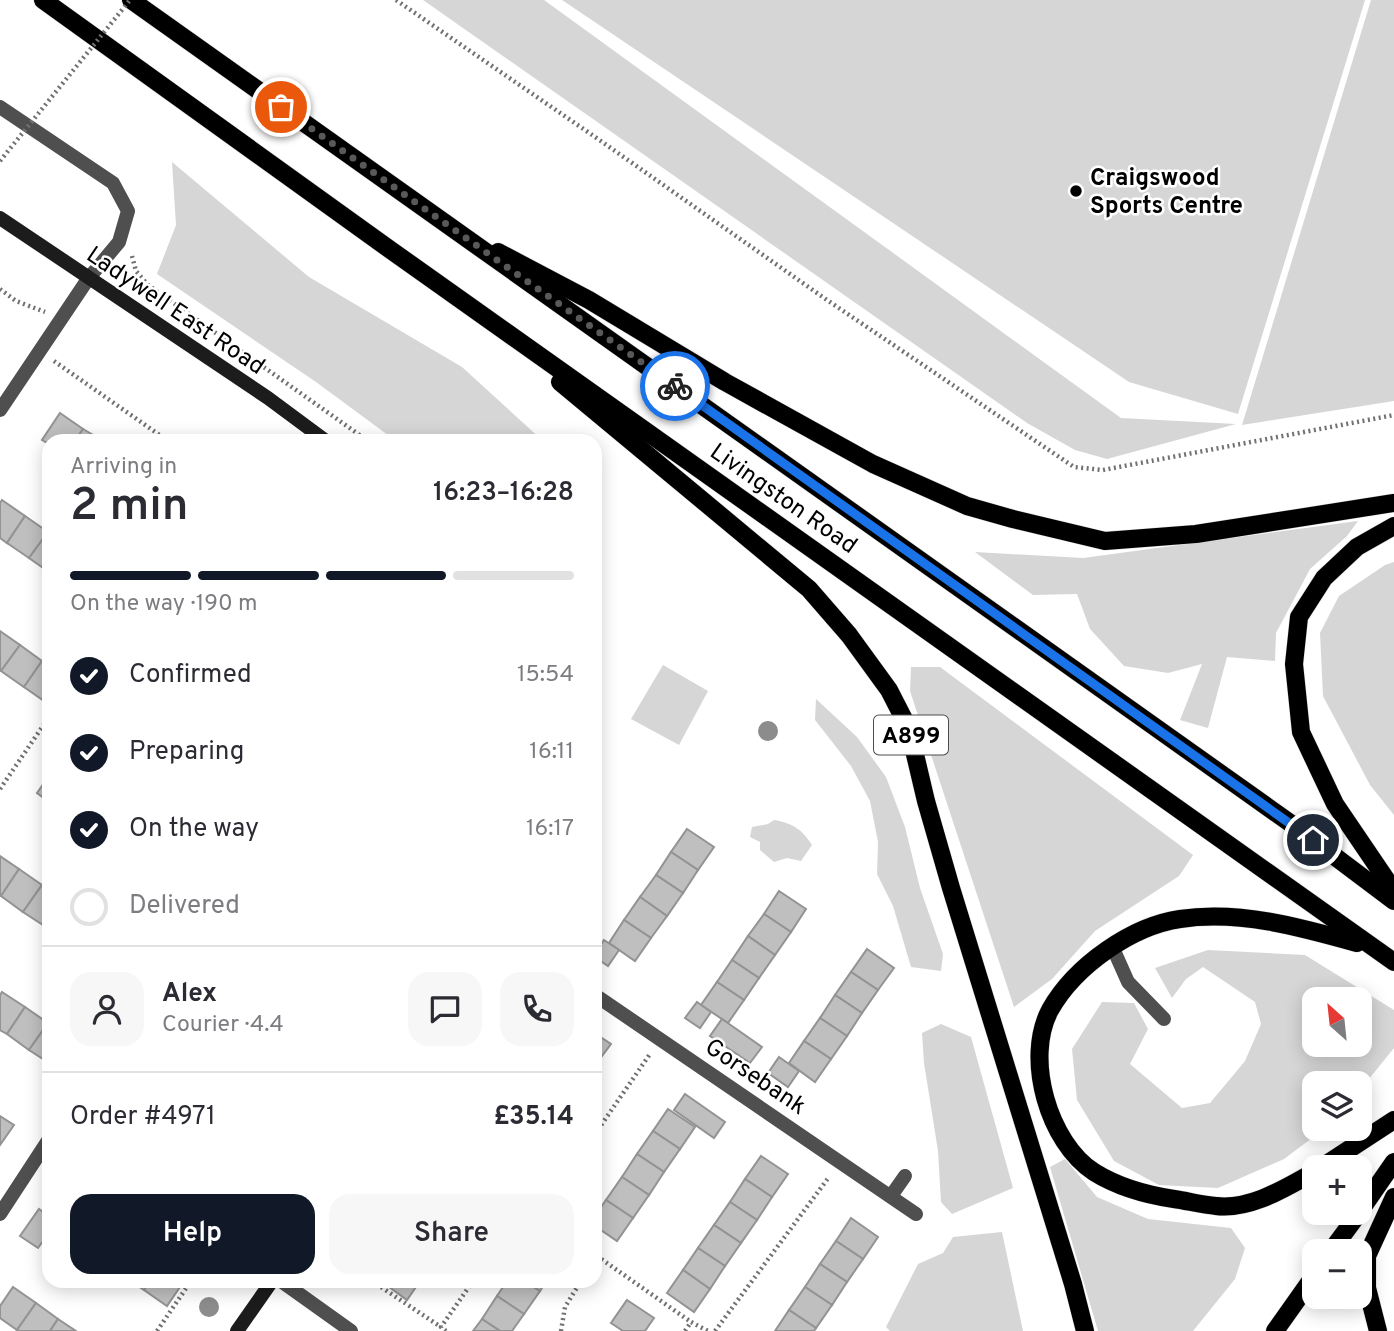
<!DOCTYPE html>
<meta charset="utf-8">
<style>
body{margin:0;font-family:Overpass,sans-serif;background:#f7f7f7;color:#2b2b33;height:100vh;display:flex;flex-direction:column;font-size:26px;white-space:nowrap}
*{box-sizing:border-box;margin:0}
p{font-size:23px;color:#7c7c81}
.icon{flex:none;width:38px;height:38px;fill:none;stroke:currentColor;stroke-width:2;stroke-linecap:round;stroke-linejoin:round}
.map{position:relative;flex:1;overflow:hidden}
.sheet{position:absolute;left:42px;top:434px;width:560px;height:854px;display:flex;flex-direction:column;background:#fff;border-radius:21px;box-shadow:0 4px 18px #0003}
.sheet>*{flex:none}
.needle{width:46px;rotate:333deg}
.tools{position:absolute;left:1302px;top:987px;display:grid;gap:14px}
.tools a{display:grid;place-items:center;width:70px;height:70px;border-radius:14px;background:#fff;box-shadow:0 4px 18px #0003;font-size:35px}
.pin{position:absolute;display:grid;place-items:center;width:60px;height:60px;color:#fff;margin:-30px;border:4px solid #fff;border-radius:50%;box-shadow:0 2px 7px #0007}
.courier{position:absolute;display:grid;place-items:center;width:70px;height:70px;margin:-35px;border:5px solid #1a73e8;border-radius:50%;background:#fff;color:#222;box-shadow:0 2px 9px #0007}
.head em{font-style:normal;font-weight:600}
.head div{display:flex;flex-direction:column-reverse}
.head{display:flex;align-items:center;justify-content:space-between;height:119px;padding:0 28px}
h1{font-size:46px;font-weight:600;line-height:52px}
.bar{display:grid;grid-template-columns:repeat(4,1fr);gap:10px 7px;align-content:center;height:84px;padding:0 28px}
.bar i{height:9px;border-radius:5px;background:#e1e1e2}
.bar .active{background:#111827}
.bar p{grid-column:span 4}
.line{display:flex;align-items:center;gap:18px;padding:0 28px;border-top:2px solid #e1e1e2}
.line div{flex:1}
.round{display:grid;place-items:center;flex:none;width:74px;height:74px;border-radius:21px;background:#f7f7f7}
ol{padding:0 28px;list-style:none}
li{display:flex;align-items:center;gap:21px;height:77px}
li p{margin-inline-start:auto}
li .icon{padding:7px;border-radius:50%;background:#111827;color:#fff;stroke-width:4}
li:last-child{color:#7c7c81}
li i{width:38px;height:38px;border:4px solid #e1e1e2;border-radius:50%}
.action{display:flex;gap:14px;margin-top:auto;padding:14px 28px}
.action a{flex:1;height:80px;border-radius:21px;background:#111827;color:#fff;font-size:28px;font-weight:600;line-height:80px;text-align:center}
.action a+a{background:#f7f7f7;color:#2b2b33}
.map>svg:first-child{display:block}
.green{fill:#d6d6d6;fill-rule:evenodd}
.building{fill:#bfbfbf;stroke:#939393;stroke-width:2}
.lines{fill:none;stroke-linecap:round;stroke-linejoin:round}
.primary-casing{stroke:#dbdbdb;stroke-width:19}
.path{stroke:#717171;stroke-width:4.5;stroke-dasharray:2 3.5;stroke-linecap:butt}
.lane{stroke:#4f4f4f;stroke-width:14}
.street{stroke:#4f4f4f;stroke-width:14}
.secondary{stroke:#1c1c1c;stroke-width:14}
.primary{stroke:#000;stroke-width:18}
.path-bridge{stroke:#717171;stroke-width:4.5;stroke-dasharray:2 3.5;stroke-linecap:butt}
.tree{fill:#8c8c8c}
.done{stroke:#595959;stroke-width:7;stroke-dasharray:0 12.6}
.route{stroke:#1a73e8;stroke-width:9}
.poi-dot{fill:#000;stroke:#fff;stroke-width:2.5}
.labels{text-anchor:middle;stroke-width:5;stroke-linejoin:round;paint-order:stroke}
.shield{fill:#fff;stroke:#4c4c4c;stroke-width:2}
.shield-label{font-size:23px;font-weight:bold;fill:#000}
.poi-label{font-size:24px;font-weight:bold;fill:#000;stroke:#fff;text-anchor:start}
.street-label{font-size:24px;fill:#000;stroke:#fff}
</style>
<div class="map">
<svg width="1394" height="1331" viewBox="0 0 1394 1331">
<rect width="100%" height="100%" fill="#fff"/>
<g class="green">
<polygon points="423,0 544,0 1121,418 1236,424 1107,459 1075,450 1027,423"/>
<polygon points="562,0 1365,0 1238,414 1129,382"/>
<polygon points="1371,0 1394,0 1394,401 1242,425"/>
<polygon points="172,162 309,277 462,367 543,441 396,441 316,382 157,274 176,225"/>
<polygon points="1358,521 1347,536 1310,569 1276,633 1275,661 1227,657 1208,728 1180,720 1202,664 1168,673 1124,666 1090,629 1077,594 1033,595 975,552 1083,558"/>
<polygon points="1394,562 1394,815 1370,785 1323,696 1320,633 1339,596 1385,565"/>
<polygon points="663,665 708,691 679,745 631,719"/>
<polygon points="911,667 940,667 1193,855 1179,876 1095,931 1052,979 1014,1007 910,691"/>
<polygon points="816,699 857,737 886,777 905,827 920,888 943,954 941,971 911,967 893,906 877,874 878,842 870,801 851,766 815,720"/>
<path d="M 774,820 C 792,823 802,829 812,845 L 801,861 L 787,858 L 774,862 L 760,850 L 760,842 L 750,837 L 752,827 L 768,824 Z"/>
<path d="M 1208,950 L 1305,955 L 1394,1010 L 1394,1048 L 1360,1090 L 1360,1083 L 1314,1083 L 1314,1129 L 1324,1129 L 1284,1159 L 1218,1188 L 1159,1185 L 1114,1161 L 1077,1100 L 1072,1049 L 1102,1002 L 1134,1003 L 1148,1029 L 1130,1064 L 1182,1108 L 1210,1103 L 1245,1061 L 1261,1024 L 1255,1002 L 1203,967 L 1186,979 L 1172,998 L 1155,968 ZM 1314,999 L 1360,999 L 1360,1045 L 1314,1045 Z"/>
<polygon points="941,1024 971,1037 1013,1188 952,1214 941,1202 938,1151 924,1063 922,1033"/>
<polygon points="1065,1159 1097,1197 1148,1219 1231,1228 1245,1248 1235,1279 1193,1331 1098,1331 1050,1167"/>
<polygon points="1002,1232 1023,1331 890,1331 886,1327 918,1264 943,1253 953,1237"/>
</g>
<g class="building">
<polygon points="60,413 83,429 75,441 49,441 49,444 42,440"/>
<polygon points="83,429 95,436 102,441 75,441"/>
<polygon points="2,500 25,516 7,543 0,538 0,503"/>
<polygon points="25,516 48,532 29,558 7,543"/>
<polygon points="48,532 49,532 49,572 29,558"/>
<polygon points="0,631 20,645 1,671 0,671"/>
<polygon points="20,645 42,661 24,687 1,671"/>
<polygon points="42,661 49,665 49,700 47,703 24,687"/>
<polygon points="49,776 49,802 37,793"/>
<polygon points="687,829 714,847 698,870 671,852"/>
<polygon points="671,852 698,870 683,893 656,875"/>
<polygon points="0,856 19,869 1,896 0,896"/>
<polygon points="19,869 42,885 23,912 1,896"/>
<polygon points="656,875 683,893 667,916 640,897"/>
<polygon points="42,885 49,890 49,924 46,927 23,912"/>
<polygon points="779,891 806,909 791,932 764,914"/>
<polygon points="640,897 667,916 651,938 624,920"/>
<polygon points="764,914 791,932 775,955 748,936"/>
<polygon points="624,920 651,938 635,961 609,943"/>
<polygon points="748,936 775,955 759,978 732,960"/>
<polygon points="604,940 619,950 608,966 595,957 595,953"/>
<polygon points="867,949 894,968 878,990 851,972"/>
<polygon points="732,960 759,978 744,1000 717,982"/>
<polygon points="851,972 878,990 862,1013 835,995"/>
<polygon points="717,982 744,1000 728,1023 701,1005"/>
<polygon points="2,992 25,1007 7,1034 0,1030 0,995"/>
<polygon points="835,995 862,1013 847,1036 820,1018"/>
<polygon points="697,1002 711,1012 700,1028 685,1018"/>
<polygon points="25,1007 48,1023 29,1050 7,1034"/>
<polygon points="820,1018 847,1036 831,1059 804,1041"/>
<polygon points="722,1019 762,1047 750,1063 710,1036"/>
<polygon points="48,1023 49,1024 49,1063 29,1050"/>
<polygon points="596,1034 611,1044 599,1060 595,1058"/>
<polygon points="804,1041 831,1059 815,1082 789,1063"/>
<polygon points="779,1057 799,1071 788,1087 768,1073"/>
<polygon points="685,1094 725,1122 714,1138 674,1110"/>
<polygon points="668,1109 695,1127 680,1149 653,1131"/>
<polygon points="0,1116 14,1125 0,1145"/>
<polygon points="653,1131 680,1149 664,1172 637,1154"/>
<polygon points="637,1154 664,1172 649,1195 622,1177"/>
<polygon points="761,1156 788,1174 772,1197 745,1179"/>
<polygon points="622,1177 649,1195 633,1218 606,1200"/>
<polygon points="745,1179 772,1197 757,1220 730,1202"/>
<polygon points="606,1200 633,1218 617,1241 595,1226 595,1216"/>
<polygon points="730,1202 757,1220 741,1243 714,1225"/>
<polygon points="39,1209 49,1216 49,1233 38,1248 20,1236"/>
<polygon points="851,1218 878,1237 863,1259 836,1241"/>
<polygon points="714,1225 741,1243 725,1266 698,1248"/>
<polygon points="836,1241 863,1259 847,1282 820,1264"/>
<polygon points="698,1248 725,1266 710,1289 683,1270"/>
<polygon points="820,1264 847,1282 832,1305 805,1287"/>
<polygon points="683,1270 710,1289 694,1312 667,1293"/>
<polygon points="130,1281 150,1281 144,1290"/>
<polygon points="150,1281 184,1281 167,1306 144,1290"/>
<polygon points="381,1281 420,1281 407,1300"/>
<polygon points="507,1281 525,1281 540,1291 524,1314 497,1296"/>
<polygon points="525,1281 546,1281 540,1291"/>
<polygon points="13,1287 36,1303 17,1330 0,1318 0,1306"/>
<polygon points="805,1287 832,1305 816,1328 789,1310"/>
<polygon points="497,1296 524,1314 512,1331 500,1331 482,1319"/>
<polygon points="627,1300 654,1318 645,1331 623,1331 611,1323"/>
<polygon points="36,1303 58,1319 50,1331 19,1331 17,1330"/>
<polygon points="789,1310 816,1328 814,1331 775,1331"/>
<polygon points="58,1319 76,1331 50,1331"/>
<polygon points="482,1319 500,1331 473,1331"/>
</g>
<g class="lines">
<defs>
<g id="primary">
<polyline points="43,0 392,251 1394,962"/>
<polyline points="131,0 1293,825 1394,901"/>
<polyline points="498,252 589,300 725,382 873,464 967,506 1013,519 1105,541 1196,534 1394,503"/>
<polyline points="560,382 809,589 849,635 889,690 909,729 926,801 951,888 1073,1284 1085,1331"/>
<polyline points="1394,526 1357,547 1324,578 1299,617 1294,664 1301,732 1335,804 1394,891"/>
<polyline points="1322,1167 1394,1120"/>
<path d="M 1314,1172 C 1285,1188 1251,1210 1216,1206 C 1202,1205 1188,1201 1174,1199 C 1147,1195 1118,1187 1094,1172 C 1049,1143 1024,1059 1050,1010 C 1064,985 1084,966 1107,950 C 1130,934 1153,923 1180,919 C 1239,910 1300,927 1357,943"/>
<polyline points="1360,1211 1394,1162"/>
<polyline points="1331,1251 1359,1213"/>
<polyline points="1275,1331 1314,1276"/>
<polyline points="1378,1331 1367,1288 1367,1256 1394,1197"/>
</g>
</defs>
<use href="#primary" class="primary-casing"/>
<g class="path">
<polyline points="396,0 598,139 827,300 1074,467 1103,470 1394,415"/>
<polyline points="132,256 136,271 148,285 368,441"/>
<polyline points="0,289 16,301 45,312"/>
<polyline points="54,361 168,441"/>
<polyline points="0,789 49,717"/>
<polyline points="595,1134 650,1054"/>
<polyline points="597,1256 691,1322"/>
<polyline points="372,1281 441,1327"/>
<polyline points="157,1331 191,1281"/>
<polyline points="446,1331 441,1327 473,1281"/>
<polyline points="561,1331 565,1307 581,1281"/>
<polyline points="685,1331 691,1322 708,1331"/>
<polyline points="715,1331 829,1177"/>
</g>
<g class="lane">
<polyline points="0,107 113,183 128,211 119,242 88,279"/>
<polyline points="1112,946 1128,982 1164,1019"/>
</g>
<g class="street">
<polyline points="0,410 88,279"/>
<polyline points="595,995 916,1214"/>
<polyline points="891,1196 905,1176"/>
<polyline points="0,1214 49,1139"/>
<polyline points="281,1281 351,1331"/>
</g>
<g class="secondary">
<polyline points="0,218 268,398 326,441"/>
<polyline points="237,1331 272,1281"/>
</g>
<use href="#primary" class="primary"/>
<polyline class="path-bridge" points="0,161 130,0"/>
</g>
<g class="tree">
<circle cx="768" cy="731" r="10"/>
<circle cx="209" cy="1307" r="10"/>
</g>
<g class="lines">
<polyline class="done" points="281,107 675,386"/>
<polyline class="route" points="675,386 1313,840"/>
</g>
<circle class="poi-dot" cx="1076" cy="191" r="7"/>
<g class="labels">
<rect class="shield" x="874" y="715.5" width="74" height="39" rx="5"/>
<g class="shield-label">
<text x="911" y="743">A899</text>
</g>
<g class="poi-label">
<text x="1090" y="185">Craigswood<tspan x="1090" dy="28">Sports Centre</tspan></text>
</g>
<g class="street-label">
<text transform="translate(176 310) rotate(34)" y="8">Ladywell East Road</text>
<text transform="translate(784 498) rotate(35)" y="8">Livingston Road</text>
<text transform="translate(756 1076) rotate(34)" y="8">Gorsebank</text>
</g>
</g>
</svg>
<div class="tools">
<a><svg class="needle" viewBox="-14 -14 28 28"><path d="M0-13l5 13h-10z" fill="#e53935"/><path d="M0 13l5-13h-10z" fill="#7c7c81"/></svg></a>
<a><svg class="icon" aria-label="layers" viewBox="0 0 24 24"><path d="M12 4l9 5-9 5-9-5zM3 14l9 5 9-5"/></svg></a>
<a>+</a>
<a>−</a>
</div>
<div class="pin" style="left:281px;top:107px;background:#ea580c"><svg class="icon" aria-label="bag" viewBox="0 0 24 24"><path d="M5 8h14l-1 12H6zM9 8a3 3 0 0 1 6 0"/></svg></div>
<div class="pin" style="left:1313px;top:840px;background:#1f2937"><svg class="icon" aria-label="home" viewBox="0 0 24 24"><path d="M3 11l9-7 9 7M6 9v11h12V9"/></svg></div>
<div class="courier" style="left:675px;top:386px"><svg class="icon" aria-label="bike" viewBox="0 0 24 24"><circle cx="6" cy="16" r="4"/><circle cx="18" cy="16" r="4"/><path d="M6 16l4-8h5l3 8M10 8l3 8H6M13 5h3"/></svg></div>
<section class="sheet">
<div class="head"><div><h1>2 min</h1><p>Arriving in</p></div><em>16:23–16:28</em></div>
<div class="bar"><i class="active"></i><i class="active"></i><i class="active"></i><i></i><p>On the way · 190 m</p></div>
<ol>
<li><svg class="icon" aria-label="check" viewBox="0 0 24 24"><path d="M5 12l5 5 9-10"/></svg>Confirmed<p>15:54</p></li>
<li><svg class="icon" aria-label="check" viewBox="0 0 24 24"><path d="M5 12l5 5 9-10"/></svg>Preparing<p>16:11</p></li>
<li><svg class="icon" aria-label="check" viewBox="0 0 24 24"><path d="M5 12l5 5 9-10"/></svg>On the way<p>16:17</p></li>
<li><i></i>Delivered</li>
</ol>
<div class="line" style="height:126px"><a class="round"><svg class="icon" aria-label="person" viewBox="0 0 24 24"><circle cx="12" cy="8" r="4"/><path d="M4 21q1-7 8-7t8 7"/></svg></a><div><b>Alex</b><p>Courier · 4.4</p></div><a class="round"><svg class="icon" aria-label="chat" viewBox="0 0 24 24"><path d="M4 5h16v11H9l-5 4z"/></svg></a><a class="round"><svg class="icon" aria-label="phone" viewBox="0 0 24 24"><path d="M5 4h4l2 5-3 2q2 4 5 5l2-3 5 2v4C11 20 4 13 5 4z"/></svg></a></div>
<div class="line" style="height:91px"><div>Order #4971</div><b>£35.14</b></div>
<div class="action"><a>Help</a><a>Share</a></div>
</section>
</div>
